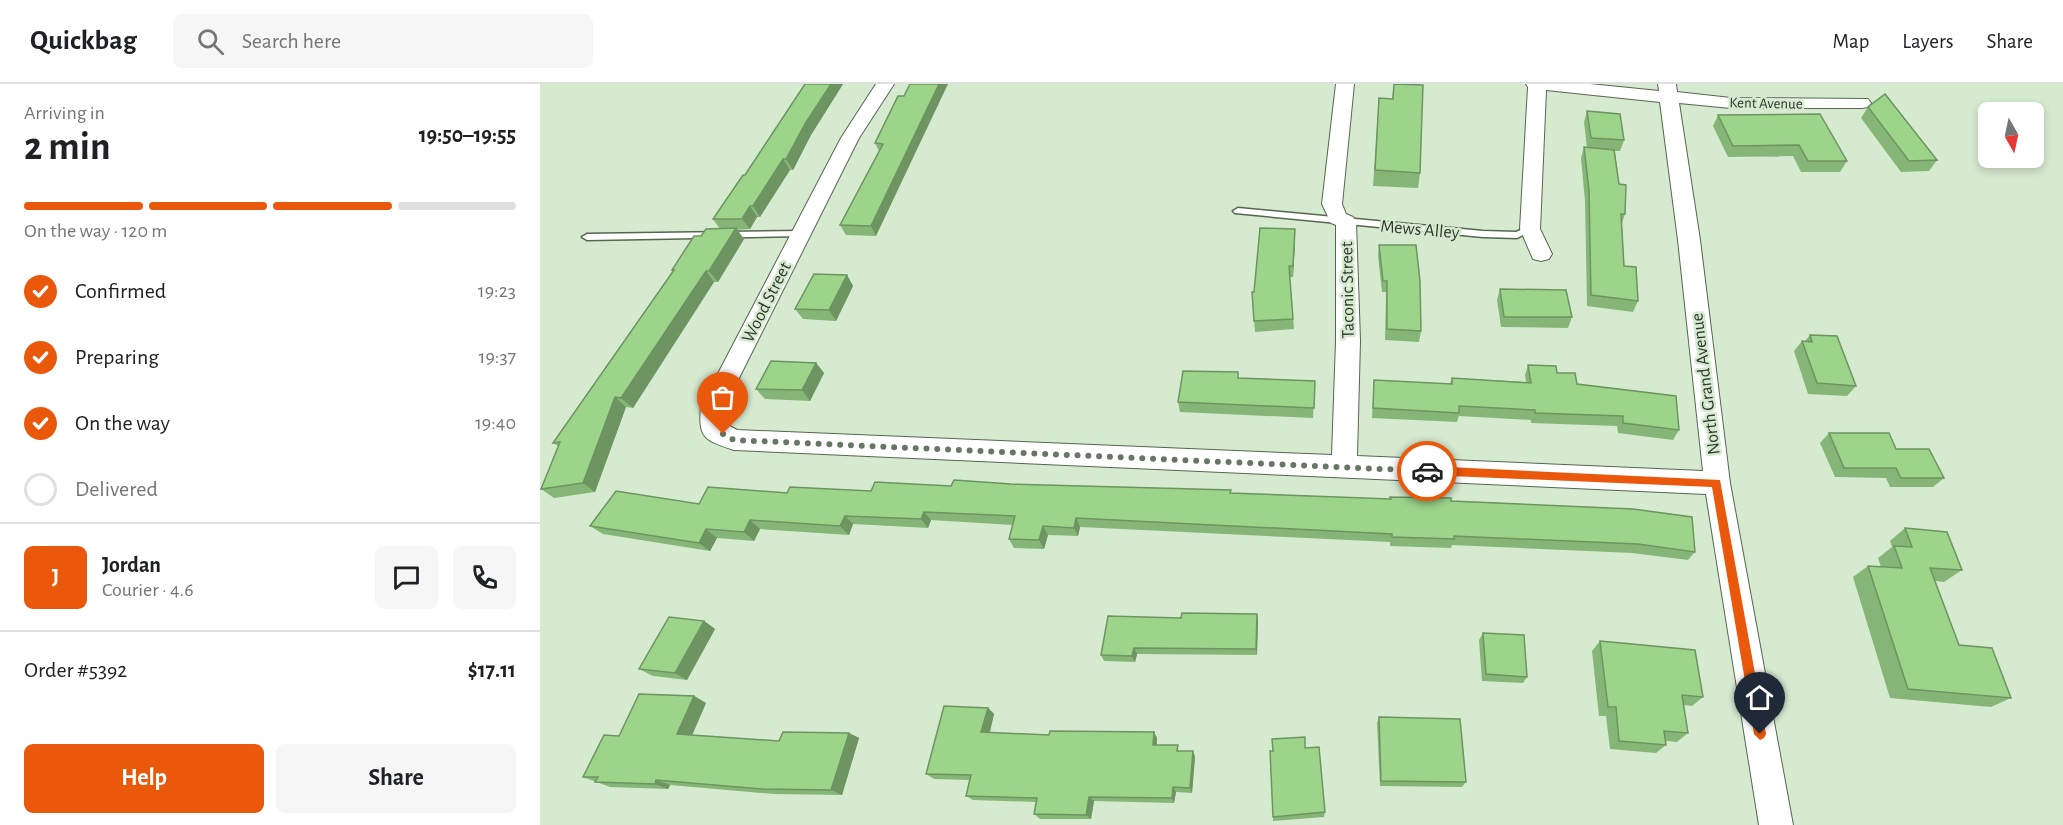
<!DOCTYPE html>
<meta charset="utf-8">
<style>
body{margin:0;font-family:"Alegreya Sans",sans-serif;background:#f6f6f6;color:#202124;height:100vh;display:flex;flex-direction:column;font-size:22px;white-space:nowrap}
*{box-sizing:border-box;margin:0}
p{font-size:20px;color:#757577}
.icon{flex:none;width:33px;height:33px;fill:none;stroke:currentColor;stroke-width:2;stroke-linecap:round;stroke-linejoin:round}
.map{position:relative;flex:1;overflow:hidden}
.drawer{display:flex;flex-direction:column;background:#fff;width:540px}
.drawer>*{flex:none}
.needle{width:39px;rotate:171deg}
.tools{position:absolute;left:1438px;top:18px;display:grid;gap:12px}
.tools a{display:grid;place-items:center;width:66px;height:66px;border-radius:9px;background:#fff;box-shadow:0 3px 9px #0003;font-size:30px}
.pin{position:absolute;display:grid;place-items:center;width:51px;height:51px;color:#fff;margin:-62px -26px;border-radius:50% 50% 50% 0;rotate:-45deg;box-shadow:0 0 6px #0007}
.pin .icon{rotate:45deg}
.courier{position:absolute;display:grid;place-items:center;width:60px;height:60px;margin:-30px;border:4px solid #ea580c;border-radius:50%;background:#fff;color:#222;box-shadow:0 2px 8px #0007}
.summary em{font-style:normal;font-weight:600}
.summary div{display:flex;flex-direction:column-reverse}
.summary{display:flex;align-items:center;justify-content:space-between;height:102px;padding:0 24px}
h1{font-size:39px;font-weight:600;line-height:45px}
.bar{display:grid;grid-template-columns:repeat(4,1fr);gap:9px 6px;align-content:center;height:72px;padding:0 24px}
.bar i{height:8px;border-radius:4px;background:#e0e0e0}
.bar .current{background:#ea580c}
.bar p{grid-column:span 4}
.line{display:flex;align-items:center;gap:15px;padding:0 24px;border-top:2px solid #e0e0e0}
.line div{flex:1}
.round{display:grid;place-items:center;flex:none;width:63px;height:63px;border-radius:9px;background:#f6f6f6}
ol{padding:0 24px;list-style:none}
li{display:flex;align-items:center;gap:18px;height:66px}
li p{margin-inline-start:auto}
li .icon{padding:6px;border-radius:50%;background:#ea580c;color:#fff;stroke-width:4}
li:last-child{color:#757577}
li i{width:33px;height:33px;border:3px solid #e0e0e0;border-radius:50%}
.action{display:flex;gap:12px;margin-top:auto;padding:12px 24px}
.action a{flex:1;height:69px;border-radius:9px;background:#ea580c;color:#fff;font-size:24px;font-weight:600;line-height:69px;text-align:center}
.action a+a{background:#f6f6f6;color:#202124}
header{display:flex;align-items:center;gap:36px;box-sizing:border-box;height:84px;padding:0 30px;background:#fff;border-bottom:2px solid #e0e0e0}
header strong{font-size:28px}
nav{display:flex;gap:33px;margin-inline-start:auto;font-size:21px}
.search{width:420px;height:54px;background:#f6f6f6;display:flex;align-items:center;gap:15px;box-sizing:border-box;padding:0 21px;border-radius:9px;color:#757577;font-size:22px}
main{display:flex;flex:1;min-height:0}
.map>svg:first-child{display:block}
.lines{fill:none;stroke-linecap:round;stroke-linejoin:round}
.lane-casing{stroke:#566650;stroke-width:3}
.street-casing{stroke:#566650;stroke-width:2}
.lane{fill:#fff;fill-rule:evenodd}
.street{fill:#fff;fill-rule:evenodd}
.wall{fill:#86b677}
.shaded-wall{fill:#6d9461}
.building{fill:#9cd48a;stroke:#6d9461;stroke-width:1.5}
.route{fill:#ea580c}
.done{stroke:#697566;stroke-width:6;stroke-dasharray:0 10.8}
.labels{text-anchor:middle;stroke-width:5;stroke-linejoin:round;paint-order:stroke}
.far-street-label{font-size:15px;fill:#2f362d;stroke:#d6ead0}
.street-label{font-size:18px;fill:#2f362d;stroke:#d6ead0}
</style>
<header>
<strong>Quickbag</strong>
<div class="search"><svg class="icon" aria-label="search" viewBox="0 0 24 24"><circle cx="10" cy="10" r="6"/><path d="M15 15l6 6"/></svg>Search here</div>
<nav><a>Map</a><a>Layers</a><a>Share</a></nav>
</header>
<main>
<section class="drawer">
<div class="summary"><div><h1>2 min</h1><p>Arriving in</p></div><em>19:50–19:55</em></div>
<div class="bar"><i class="current"></i><i class="current"></i><i class="current"></i><i></i><p>On the way · 120 m</p></div>
<ol>
<li><svg class="icon" aria-label="check" viewBox="0 0 24 24"><path d="M5 12l5 5 9-10"/></svg>Confirmed<p>19:23</p></li>
<li><svg class="icon" aria-label="check" viewBox="0 0 24 24"><path d="M5 12l5 5 9-10"/></svg>Preparing<p>19:37</p></li>
<li><svg class="icon" aria-label="check" viewBox="0 0 24 24"><path d="M5 12l5 5 9-10"/></svg>On the way<p>19:40</p></li>
<li><i></i>Delivered</li>
</ol>
<div class="line" style="height:108px"><b class="round" style="background:#ea580c;color:#fff">J</b><div><b>Jordan</b><p>Courier · 4.6</p></div><a class="round"><svg class="icon" aria-label="chat" viewBox="0 0 24 24"><path d="M4 5h16v11H9l-5 4z"/></svg></a><a class="round"><svg class="icon" aria-label="phone" viewBox="0 0 24 24"><path d="M5 4h4l2 5-3 2q2 4 5 5l2-3 5 2v4C11 20 4 13 5 4z"/></svg></a></div>
<div class="line" style="height:78px"><div>Order #5392</div><b>$17.11</b></div>
<div class="action"><a>Help</a><a>Share</a></div>
</section>
<div class="map">
<svg width="1523" height="741" viewBox="0 0 1523 741">
<rect width="100%" height="100%" fill="#d6ead0"/>
<g class="lines">
<defs>
<g id="lane">
<polygon points="698,124 943,147 976,148 990,142 995,145 977,154 943,153 695,129 693,127"/>
<polygon points="261,147 266,150 264,152 47,156 42,153 47,150"/>
</g>
<path id="street" d="M 336,0 L 354,0 L 319,54 L 185,322 L 184,339 L 197,346 L 792,371 L 796,257 L 796,141 L 791,139 L 782,120 L 796,0 L 814,0 L 802,120 L 806,130 L 813,133 L 816,138 L 820,257 L 817,372 L 1163,387 L 1138,156 L 1120,18 L 1006,6 L 1000,145 L 1012,170 L 1009,175 L 1001,177 L 993,175 L 980,145 L 988,3 L 986,0 L 1050,0 L 1119,7 L 1118,0 L 1136,0 L 1137,8 L 1191,14 L 1328,15 L 1331,19 L 1328,23 L 1322,24 L 1191,24 L 1139,19 L 1160,156 L 1190,399 L 1253,741 L 1219,741 L 1166,410 L 194,366 C 164,356 158,354 161,322 L 301,54 Z"/>
</defs>
<use href="#lane" class="lane-casing"/>
<use href="#street" class="street-casing"/>
<use href="#lane" class="lane"/>
<use href="#street" class="street"/>
</g>
<g class="wall">
<polygon points="265,0 303,0 271,51 253,86 250,86 220,133 217,133 210,145 197,146 204,155 178,198 174,198 93,324 86,323 55,408 14,414 1,405 18,362 13,359 133,187 132,186 161,152 180,145 173,135 205,91"/>
<polygon points="854,0 880,89 878,104 833,102 839,14 852,15"/>
<polygon points="358,12 336,152 306,151 300,141 339,67 335,59"/>
<polygon points="1328,23 1397,76 1389,87 1361,88 1321,34"/>
<polygon points="1047,27 1084,56 1080,67 1075,67 1079,100 1085,130 1082,139 1084,182 1098,217 1093,228 1047,222 1045,117 1041,74 1044,63 1047,64 1044,38"/>
<polygon points="1178,31 1307,77 1300,88 1261,88 1253,72 1188,73 1173,42"/>
<polygon points="755,156 753,193 750,193 754,245 715,248 712,208 714,208"/>
<polygon points="839,161 881,247 879,258 845,256 846,208 842,208 838,172"/>
<polygon points="307,191 313,202 296,237 263,235 255,225"/>
<polygon points="960,205 1032,233 1028,244 961,243 957,216"/>
<polygon points="1270,251 1316,302 1307,312 1268,310 1254,267 1262,257 1265,257"/>
<polygon points="276,279 284,289 270,317 225,315 216,305"/>
<polygon points="988,281 1017,289 1037,300 1139,346 1133,356 1078,349 1077,342 991,339 991,336 919,332 917,338 832,334 834,296 910,300 912,294 986,298 985,291"/>
<polygon points="775,297 773,334 640,328 638,318"/>
<polygon points="1289,349 1356,365 1404,394 1393,403 1350,403 1346,394 1295,393 1280,359"/>
<polygon points="471,400 691,406 691,409 911,417 1155,468 1148,476 1092,469 912,461 911,464 850,462 850,458 540,443 538,452 508,451 504,465 474,464 469,455 473,441 391,436 388,444 313,440 309,451 220,445 214,457 177,454 170,467 63,450 50,442 159,420 247,409 331,407 411,402"/>
<polygon points="1365,444 1422,486 1404,498 1395,497 1419,561 1471,614 1451,623 1350,614 1313,493 1328,482 1341,483 1338,474 1352,463 1350,457"/>
<polygon points="717,530 718,536 717,571 597,570 595,578 564,577 561,571 641,534"/>
<polygon points="164,537 175,545 147,596 113,592 99,585"/>
<polygon points="943,549 987,593 983,599 942,597 939,556"/>
<polygon points="1060,557 1163,613 1152,622 1144,621 1148,649 1137,658 1126,657 1126,661 1116,669 1070,665 1066,632 1059,632 1052,567"/>
<polygon points="154,612 166,619 152,651 239,657 309,649 319,654 302,711 234,710 130,701 128,705 70,703 43,693 79,652"/>
<polygon points="448,624 454,630 450,649 509,651 614,648 617,654 617,661 640,667 653,667 655,673 652,709 636,708 634,719 554,717 551,735 500,735 494,730 496,718 433,716 426,712 429,696 394,695 386,690"/>
<polygon points="839,633 926,698 922,703 840,702 837,639"/>
<polygon points="765,664 785,728 784,733 733,737 733,733"/>
</g>
<g class="shaded-wall">
<polygon points="291,0 303,0 271,51 253,86 246,75 265,40"/>
<polygon points="399,0 408,0 336,152 331,142"/>
<polygon points="243,75 250,86 220,133 213,122"/>
<polygon points="210,122 217,133 210,145 202,135"/>
<polygon points="196,144 204,155 178,198 169,187"/>
<polygon points="755,145 755,156 753,193 753,182"/>
<polygon points="166,187 174,198 93,324 81,314"/>
<polygon points="307,191 313,202 296,237 289,226"/>
<polygon points="276,279 284,289 270,317 262,306"/>
<polygon points="75,313 86,323 55,408 43,399"/>
<polygon points="384,428 391,436 388,444 381,435"/>
<polygon points="305,432 313,440 309,451 300,442"/>
<polygon points="536,434 540,443 538,452 534,444"/>
<polygon points="210,436 220,445 214,457 204,448"/>
<polygon points="503,442 508,451 504,465 499,456"/>
<polygon points="166,445 177,454 170,467 159,459"/>
<polygon points="717,530 718,536 717,571 716,565"/>
<polygon points="164,537 175,545 147,596 135,589"/>
<polygon points="594,564 597,570 595,578 592,572"/>
<polygon points="154,612 166,619 150,656 137,650"/>
<polygon points="448,624 454,630 448,654 441,648"/>
<polygon points="614,648 617,654 616,666 613,661"/>
<polygon points="309,649 319,654 302,711 291,706"/>
<polygon points="653,667 655,673 652,709 650,704"/>
<polygon points="116,696 130,701 128,705 115,700"/>
<polygon points="633,703 636,708 634,719 632,714"/>
<polygon points="549,713 554,717 551,735 546,731"/>
</g>
<g class="building">
<polygon points="265,0 291,0 265,40 246,75 243,75 213,122 210,122 202,135 173,135 203,91 205,91"/>
<polygon points="370,0 399,0 331,142 300,141 343,60 335,59 358,12 364,12"/>
<polygon points="854,0 883,1 880,89 835,86 839,14 853,15"/>
<polygon points="1345,10 1397,76 1369,77 1328,23"/>
<polygon points="1047,27 1080,30 1084,56 1051,54"/>
<polygon points="1280,30 1307,77 1268,77 1259,61 1193,62 1178,31"/>
<polygon points="1044,63 1074,66 1079,100 1086,101 1085,130 1081,130 1084,182 1096,183 1098,217 1051,211 1049,106"/>
<polygon points="196,144 169,187 166,187 81,314 75,313 43,399 1,405 20,358 13,359 134,186 132,186 154,152 161,152 166,145"/>
<polygon points="720,144 755,145 753,182 749,182 753,235 714,237 712,208 714,208"/>
<polygon points="839,161 876,161 880,197 881,247 847,245 847,197 843,197"/>
<polygon points="274,190 307,191 289,226 255,225"/>
<polygon points="960,205 1026,206 1032,233 964,233"/>
<polygon points="1270,251 1297,252 1316,302 1277,299 1262,257 1272,258"/>
<polygon points="231,277 276,279 262,306 216,305"/>
<polygon points="988,281 1016,282 1017,289 1035,289 1037,300 1136,312 1139,346 1083,339 1083,332 995,329 995,326 919,322 919,329 833,324 834,296 912,300 912,294 991,299"/>
<polygon points="643,287 698,288 698,294 775,297 774,324 638,318"/>
<polygon points="1289,349 1349,349 1356,365 1389,365 1404,394 1361,394 1356,384 1304,384"/>
<polygon points="414,396 471,400 691,406 690,409 851,415 850,413 911,414 911,417 1093,425 1152,433 1155,468 1098,460 914,452 914,455 852,453 852,450 536,434 534,444 503,442 499,456 469,455 475,432 384,428 381,435 305,432 300,442 210,436 204,448 166,445 159,459 50,442 76,407 159,420 168,403 247,409 250,403 331,407 335,398 411,402"/>
<polygon points="1365,444 1407,448 1422,486 1390,484 1419,561 1452,564 1471,614 1368,605 1328,482 1362,484 1354,462 1372,463"/>
<polygon points="642,529 717,530 716,565 594,564 592,572 561,571 568,532 641,534"/>
<polygon points="129,533 164,537 135,589 99,585"/>
<polygon points="943,549 984,551 987,593 946,590"/>
<polygon points="1060,557 1155,566 1163,613 1142,611 1148,649 1124,647 1126,661 1079,657 1076,623 1068,623"/>
<polygon points="99,610 154,612 137,650 239,657 243,648 309,649 291,706 222,705 116,696 115,700 55,698 58,693 43,693 64,651 79,652"/>
<polygon points="404,622 448,624 441,648 509,651 510,647 614,648 613,661 638,661 637,667 653,667 650,704 633,703 632,714 549,713 546,731 494,730 497,714 426,712 431,691 386,690"/>
<polygon points="839,633 920,635 926,698 841,697"/>
<polygon points="765,653 765,664 779,663 785,728 733,733 730,667 733,667 732,655"/>
</g>
<polygon class="route" points="887,382 1180,396 1226,650 1224,654 1220,656 1214,650 1172,403 887,391 882,387"/>
<g class="lines">
<polyline class="done" points="183,350 194,356 887,387"/>
</g>
<g class="labels">
<g class="far-street-label">
<text transform="translate(1226 19) rotate(1)" y="5">Kent Avenue</text>
</g>
<g class="street-label">
<text transform="translate(880 145) rotate(5)" y="6">Mews Alley</text>
<text transform="translate(807 206) rotate(-91)" y="6">Taconic Street</text>
<text transform="translate(226 218) rotate(-63)" y="6">Wood Street</text>
<text transform="translate(1165 300) rotate(-97)" y="6">North Grand Avenue</text>
</g>
</g>
</svg>
<div class="tools">
<a><svg class="needle" viewBox="-14 -14 28 28"><path d="M0-13l5 13h-10z" fill="#e53935"/><path d="M0 13l5-13h-10z" fill="#757577"/></svg></a>
</div>
<div class="pin" style="left:183px;top:350px;background:#ea580c"><svg class="icon" aria-label="bag" viewBox="0 0 24 24"><path d="M5 8h14l-1 12H6zM9 8a3 3 0 0 1 6 0"/></svg></div>
<div class="pin" style="left:1220px;top:650px;background:#1f2937"><svg class="icon" aria-label="home" viewBox="0 0 24 24"><path d="M3 11l9-7 9 7M6 9v11h12V9"/></svg></div>
<div class="courier" style="left:887px;top:387px"><svg class="icon" aria-label="car" viewBox="0 0 24 24"><path d="M5 17H2v-5l4-1 3-4h7l3 4 3 1v5h-3M9 17h6M6 11h13"/><circle cx="7" cy="17" r="2"/><circle cx="17" cy="17" r="2"/></svg></div>
</div>
</main>
